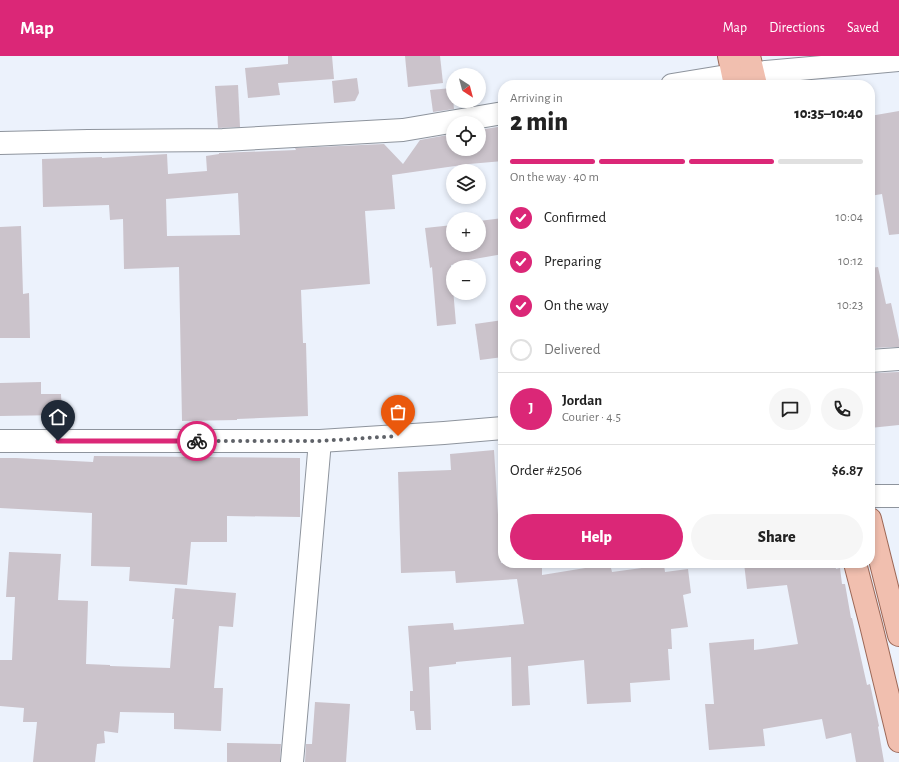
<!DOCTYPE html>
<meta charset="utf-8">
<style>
body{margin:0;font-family:"Alegreya Sans",sans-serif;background:#f6f6f6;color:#222;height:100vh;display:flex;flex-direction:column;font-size:15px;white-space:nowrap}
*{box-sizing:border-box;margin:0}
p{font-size:13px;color:#767676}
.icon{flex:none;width:22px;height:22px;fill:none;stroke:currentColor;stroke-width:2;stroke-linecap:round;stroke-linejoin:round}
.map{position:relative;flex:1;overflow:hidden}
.panel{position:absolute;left:498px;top:24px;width:377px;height:488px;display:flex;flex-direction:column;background:#fff;border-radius:16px;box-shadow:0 2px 6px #0003}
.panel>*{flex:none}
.needle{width:26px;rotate:144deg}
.controls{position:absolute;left:446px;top:12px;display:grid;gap:8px}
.controls a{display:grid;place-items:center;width:40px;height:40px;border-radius:50%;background:#fff;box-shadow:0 2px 6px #0003;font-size:20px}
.pin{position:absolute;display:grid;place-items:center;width:34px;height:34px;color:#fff;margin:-41px -17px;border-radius:50% 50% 50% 0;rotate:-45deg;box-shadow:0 0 4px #0007}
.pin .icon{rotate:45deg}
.courier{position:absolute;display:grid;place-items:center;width:40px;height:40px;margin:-20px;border:3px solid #db2777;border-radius:50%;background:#fff;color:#222;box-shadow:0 1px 5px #0007}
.overview em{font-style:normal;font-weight:800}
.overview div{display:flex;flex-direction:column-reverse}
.overview{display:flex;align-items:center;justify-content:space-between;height:68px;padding:0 12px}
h1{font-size:26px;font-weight:800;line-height:30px}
.bar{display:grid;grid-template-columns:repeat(4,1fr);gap:6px 4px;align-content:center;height:48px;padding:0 12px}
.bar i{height:5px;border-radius:3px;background:#e0e0e0}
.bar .selected{background:#db2777}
.bar p{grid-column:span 4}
.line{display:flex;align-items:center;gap:10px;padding:0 12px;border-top:1px solid #e0e0e0}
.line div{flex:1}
.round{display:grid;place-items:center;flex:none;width:42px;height:42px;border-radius:21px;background:#f6f6f6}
ol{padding:0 12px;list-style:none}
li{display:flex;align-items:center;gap:12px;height:44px}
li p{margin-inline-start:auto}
li .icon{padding:4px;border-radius:50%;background:#db2777;color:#fff;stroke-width:4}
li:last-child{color:#767676}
li i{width:22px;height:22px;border:2px solid #e0e0e0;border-radius:50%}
.primary-button{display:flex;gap:8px;margin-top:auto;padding:8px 12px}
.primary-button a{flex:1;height:46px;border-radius:24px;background:#db2777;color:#fff;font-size:16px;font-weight:800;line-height:46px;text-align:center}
.primary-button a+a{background:#f6f6f6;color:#222}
header{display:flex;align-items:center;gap:24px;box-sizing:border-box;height:56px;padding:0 20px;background:#db2777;color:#fff}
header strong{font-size:19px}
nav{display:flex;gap:22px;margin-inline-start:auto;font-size:14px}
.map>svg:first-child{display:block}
.building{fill:#cbc3cb;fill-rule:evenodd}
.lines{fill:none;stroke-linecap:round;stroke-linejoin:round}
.minor-casing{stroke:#8e949d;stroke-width:24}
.major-casing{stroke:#9d6857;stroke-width:24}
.minor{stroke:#fff;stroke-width:22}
.major{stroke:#f1bfaf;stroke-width:22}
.done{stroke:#5f6268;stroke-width:4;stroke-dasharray:0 7.2}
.route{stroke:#db2777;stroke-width:5}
</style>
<header>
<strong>Map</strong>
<nav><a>Map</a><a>Directions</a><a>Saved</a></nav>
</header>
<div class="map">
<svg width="899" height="706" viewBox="0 0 899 706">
<rect width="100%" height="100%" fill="#ecf2fc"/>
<g class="building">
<polygon points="288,0 332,0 334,23 278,27 280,39 248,42 245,12 288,8"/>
<polygon points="405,0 440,0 443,27 408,31"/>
<polygon points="357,22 359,37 355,45 334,47 332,25"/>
<polygon points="238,29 240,71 218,72 215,30"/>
<polygon points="452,32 454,53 433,56 430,34"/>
<polygon points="899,55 899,178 889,179 882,138 870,140 870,60"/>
<path d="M 503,70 L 503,105 L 469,108 L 392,119 L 395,153 L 365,155 L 370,228 L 301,234 L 303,287 L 306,287 L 308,360 L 237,363 L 237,364 L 182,365 L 179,211 L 124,213 L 123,163 L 110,164 L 109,149 L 43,151 L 42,103 L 102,101 L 102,102 L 167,98 L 168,118 L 207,115 L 206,100 L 219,98 L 219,97 L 296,94 L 295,92 L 384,88 L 403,108 L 420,84 L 453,78 L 453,93 L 479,93 L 479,74 ZM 238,137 L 240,179 L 167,180 L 166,143 Z"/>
<polygon points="503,162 503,198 463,205 463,207 451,209 456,268 437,270 432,211 430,212 425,172 453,169 453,189 479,189 479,165"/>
<polygon points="21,170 23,238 29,237 30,282 0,282 0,171"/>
<polygon points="878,211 886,248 891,247 899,284 899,291 872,292 872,288 870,288 870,212"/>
<polygon points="503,264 503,301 480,304 475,268"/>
<polygon points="899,316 899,369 870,372 870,347 875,347 874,317"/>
<polygon points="41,326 41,338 61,338 62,359 0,360 0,327"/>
<polygon points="494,394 501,507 542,507 542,519 610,508 612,516 664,509 665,516 688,513 691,537 683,539 688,571 671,573 672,593 668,593 670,624 630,627 631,646 587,648 584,604 528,610 530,649 512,650 511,601 456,606 456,608 429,611 431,674 416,674 414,655 410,655 410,635 413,635 408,570 453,567 454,574 524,568 517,523 456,527 455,515 401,517 398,416 451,414 450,398"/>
<polygon points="94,400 300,402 300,461 227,460 227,486 191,486 187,529 129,525 130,511 91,510 92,457 0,452 0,402 16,402 93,406"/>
<polygon points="9,496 61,498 58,544 88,545 86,608 110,609 110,610 170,612 174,563 172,563 175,532 236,537 233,571 219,570 214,632 223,632 221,675 174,673 174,657 120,656 118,677 104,675 105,687 97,688 95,706 33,706 37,666 23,666 24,652 0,650 0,604 12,604 15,541 6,541"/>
<polygon points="744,507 835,507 836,513 840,512 842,528 845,528 851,562 852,562 867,629 870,628 879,670 878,671 884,706 856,706 851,677 826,683 822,663 763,673 765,690 709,694 705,648 714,648 709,587 754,583 754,594 798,588 787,529 747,533"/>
<polygon points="315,646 350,648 346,706 305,706 306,688 312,688"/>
<polygon points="227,687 281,688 280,706 227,706"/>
</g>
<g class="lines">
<defs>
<g id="minor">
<polyline points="672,29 733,19 899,4"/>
<polyline points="0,87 88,85 223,84 403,74 503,57"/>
<polyline points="870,305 899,303"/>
<polyline points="0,385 320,385 444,377 503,372"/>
<polyline points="870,440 899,440"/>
<polyline points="292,706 320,385"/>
</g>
<g id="major">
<polyline points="729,0 735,29"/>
<polyline points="749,0 756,29"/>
<polyline points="870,463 899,579"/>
<polyline points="855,507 871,569 899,685"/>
</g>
</defs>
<use href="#minor" class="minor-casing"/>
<use href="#major" class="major-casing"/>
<use href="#minor" class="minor"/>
<use href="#major" class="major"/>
</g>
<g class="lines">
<polyline class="done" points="197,385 320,385 398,380"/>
<polyline class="route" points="58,385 197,385"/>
</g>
</svg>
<div class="controls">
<a><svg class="needle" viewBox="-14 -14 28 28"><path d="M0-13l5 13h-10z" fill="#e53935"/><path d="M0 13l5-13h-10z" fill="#767676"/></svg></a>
<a><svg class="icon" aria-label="locate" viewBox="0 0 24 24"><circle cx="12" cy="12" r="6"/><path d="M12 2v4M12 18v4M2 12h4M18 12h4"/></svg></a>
<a><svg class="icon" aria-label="layers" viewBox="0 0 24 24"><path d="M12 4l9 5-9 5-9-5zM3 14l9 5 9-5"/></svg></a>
<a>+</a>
<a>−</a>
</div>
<div class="pin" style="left:398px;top:380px;background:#ea580c"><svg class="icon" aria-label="bag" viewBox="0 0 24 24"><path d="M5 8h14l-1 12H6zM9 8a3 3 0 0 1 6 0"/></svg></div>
<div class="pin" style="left:58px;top:385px;background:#1f2937"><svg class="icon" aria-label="home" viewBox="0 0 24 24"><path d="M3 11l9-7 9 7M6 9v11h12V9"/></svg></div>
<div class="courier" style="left:197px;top:385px"><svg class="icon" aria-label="bike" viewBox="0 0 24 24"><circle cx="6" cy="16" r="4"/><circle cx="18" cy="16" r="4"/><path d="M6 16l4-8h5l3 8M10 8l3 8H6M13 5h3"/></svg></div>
<section class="panel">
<div class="overview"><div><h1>2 min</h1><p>Arriving in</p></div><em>10:35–10:40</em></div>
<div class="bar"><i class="selected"></i><i class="selected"></i><i class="selected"></i><i></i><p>On the way · 40 m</p></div>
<ol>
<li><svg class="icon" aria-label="check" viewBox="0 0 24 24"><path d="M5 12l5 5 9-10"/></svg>Confirmed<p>10:04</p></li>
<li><svg class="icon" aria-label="check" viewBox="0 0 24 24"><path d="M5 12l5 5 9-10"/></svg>Preparing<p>10:12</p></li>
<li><svg class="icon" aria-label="check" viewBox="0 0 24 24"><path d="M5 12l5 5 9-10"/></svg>On the way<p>10:23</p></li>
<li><i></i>Delivered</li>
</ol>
<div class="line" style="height:72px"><b class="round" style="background:#db2777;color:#fff">J</b><div><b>Jordan</b><p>Courier · 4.5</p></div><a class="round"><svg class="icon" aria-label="chat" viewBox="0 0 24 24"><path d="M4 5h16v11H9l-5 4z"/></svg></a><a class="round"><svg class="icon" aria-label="phone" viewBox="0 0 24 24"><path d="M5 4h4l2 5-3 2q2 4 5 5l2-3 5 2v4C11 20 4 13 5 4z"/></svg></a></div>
<div class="line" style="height:52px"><div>Order #2506</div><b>$6.87</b></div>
<div class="primary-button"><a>Help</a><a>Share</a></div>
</section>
</div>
